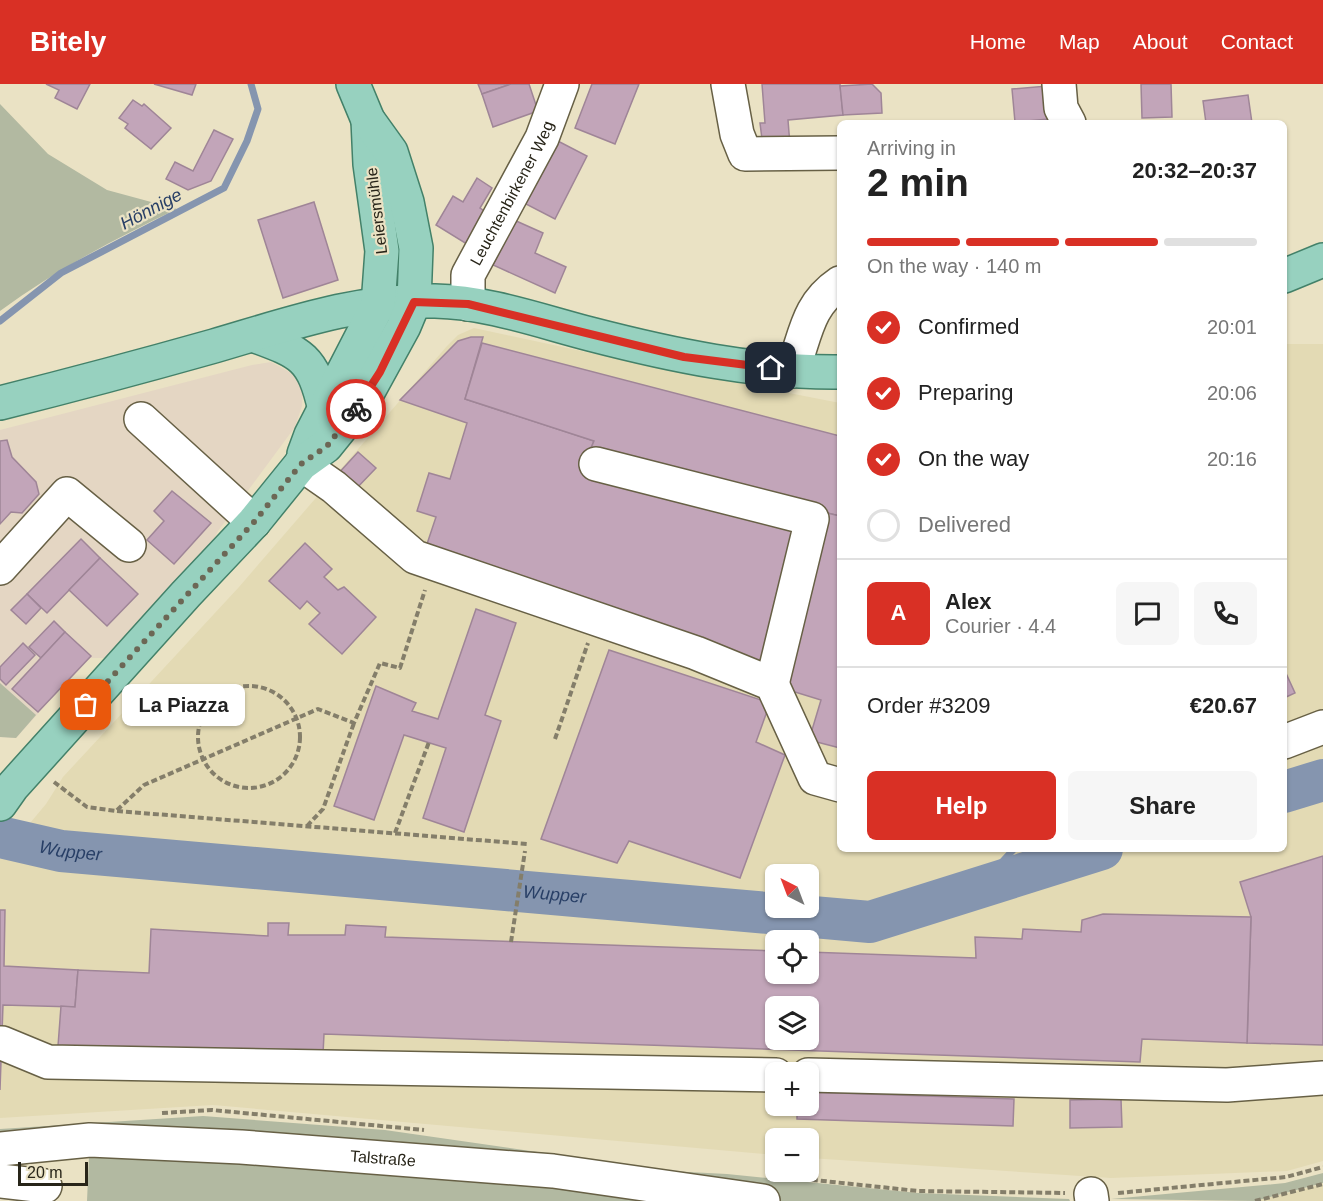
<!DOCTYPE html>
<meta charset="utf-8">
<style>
body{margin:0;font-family:Arial,sans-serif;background:#f6f6f6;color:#222;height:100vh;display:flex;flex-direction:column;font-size:22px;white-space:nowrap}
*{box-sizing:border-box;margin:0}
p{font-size:20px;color:#767676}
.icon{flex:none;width:33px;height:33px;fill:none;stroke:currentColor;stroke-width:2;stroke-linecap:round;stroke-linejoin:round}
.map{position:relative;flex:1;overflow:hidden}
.details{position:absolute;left:837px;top:36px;width:450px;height:732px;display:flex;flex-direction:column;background:#fff;border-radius:9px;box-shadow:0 2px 4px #0004}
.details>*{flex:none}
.needle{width:39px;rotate:318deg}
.fabs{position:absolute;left:765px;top:780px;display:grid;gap:12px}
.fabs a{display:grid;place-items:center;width:54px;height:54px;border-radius:9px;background:#fff;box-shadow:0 2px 4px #0004;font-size:30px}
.scale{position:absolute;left:18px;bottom:15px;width:70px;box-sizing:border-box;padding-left:6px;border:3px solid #282519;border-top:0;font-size:16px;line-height:21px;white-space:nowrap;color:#282519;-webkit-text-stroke:4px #eae2c4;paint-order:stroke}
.pin{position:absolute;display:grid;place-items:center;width:51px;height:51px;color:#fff;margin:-26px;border-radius:12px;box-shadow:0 3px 9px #0006}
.courier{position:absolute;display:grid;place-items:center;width:60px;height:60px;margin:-30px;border:4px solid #d93025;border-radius:50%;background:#fff;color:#222;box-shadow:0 2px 8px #0007}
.bubble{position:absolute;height:42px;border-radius:9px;background:#fff;box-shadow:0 2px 4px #0004;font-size:20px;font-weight:600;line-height:42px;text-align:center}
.summary em{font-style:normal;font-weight:600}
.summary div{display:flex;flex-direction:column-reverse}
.summary{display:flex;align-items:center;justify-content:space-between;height:102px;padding:0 30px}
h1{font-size:39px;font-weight:600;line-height:45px}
.bar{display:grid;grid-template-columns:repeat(4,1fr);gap:9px 6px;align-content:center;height:72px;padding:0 30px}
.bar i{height:8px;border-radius:4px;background:#e0e0e0}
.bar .selected{background:#d93025}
.bar p{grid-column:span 4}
.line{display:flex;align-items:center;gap:15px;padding:0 30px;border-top:2px solid #e0e0e0}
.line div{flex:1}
.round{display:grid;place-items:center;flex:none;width:63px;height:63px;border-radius:9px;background:#f6f6f6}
ol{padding:0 30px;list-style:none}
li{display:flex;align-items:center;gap:18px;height:66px}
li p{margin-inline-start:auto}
li .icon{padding:6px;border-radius:50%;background:#d93025;color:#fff;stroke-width:4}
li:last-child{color:#767676}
li i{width:33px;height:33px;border:3px solid #e0e0e0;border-radius:50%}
.primary-button{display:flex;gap:12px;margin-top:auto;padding:12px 30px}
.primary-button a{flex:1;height:69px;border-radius:9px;background:#d93025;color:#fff;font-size:24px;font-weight:600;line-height:69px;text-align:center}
.primary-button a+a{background:#f6f6f6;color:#222}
header{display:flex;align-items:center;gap:36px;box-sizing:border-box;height:84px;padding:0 30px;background:#d93025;color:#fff}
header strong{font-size:28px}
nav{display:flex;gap:33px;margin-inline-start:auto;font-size:21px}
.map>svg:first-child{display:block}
.commercial{fill:#e4d6c3}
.built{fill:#e3dab4;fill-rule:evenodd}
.green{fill:#b2b9a1}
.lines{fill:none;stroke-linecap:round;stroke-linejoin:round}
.stream{stroke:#8595af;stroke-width:7}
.river{stroke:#8595af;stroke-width:42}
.building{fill:#c2a5b9;stroke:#9f8597;stroke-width:1.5;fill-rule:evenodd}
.minor-casing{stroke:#676045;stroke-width:36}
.major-casing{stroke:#438169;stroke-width:36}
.path{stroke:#847e6a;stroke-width:4;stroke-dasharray:6 3;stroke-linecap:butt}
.minor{stroke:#fff;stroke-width:33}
.major{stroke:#97d1bf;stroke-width:33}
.done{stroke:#6c6755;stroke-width:6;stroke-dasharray:0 10.8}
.route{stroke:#d93025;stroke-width:8}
.labels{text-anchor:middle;stroke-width:4.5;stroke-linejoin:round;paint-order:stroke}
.street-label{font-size:16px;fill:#282519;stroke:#eae2c4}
.water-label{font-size:18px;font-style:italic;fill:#283f66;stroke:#eae2c4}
</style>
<header>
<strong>Bitely</strong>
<nav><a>Home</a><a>Map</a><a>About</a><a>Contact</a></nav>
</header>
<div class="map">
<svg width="1323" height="1117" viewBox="0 0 1323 1117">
<rect width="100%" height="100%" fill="#eae2c4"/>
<polygon class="commercial" points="271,278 295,291 303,302 302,322 295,343 218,447 186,510 127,574 88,574 16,654 0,653 0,346 252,281"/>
<g class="built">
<path d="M 474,244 L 637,279 L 840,319 L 840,765 L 1284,765 L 1284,260 L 1323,260 L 1323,1077 L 1287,1087 L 1111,1094 L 809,1074 L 808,1054 L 776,1054 L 775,1071 L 213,1021 L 0,1034 L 0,775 L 46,720 L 63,693 L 239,503 L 447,262 L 458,251 ZM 776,790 L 808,790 L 808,824 L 776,824 ZM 776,856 L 808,856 L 808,890 L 776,890 ZM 776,922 L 808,922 L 808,956 L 776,956 ZM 776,988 L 808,988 L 808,1022 L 776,1022 Z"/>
<polygon points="1323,1100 1323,1117 1255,1117"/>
</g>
<g class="green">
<path d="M 0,20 L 48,70 L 107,106 L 177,125 C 114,155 56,186 0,227 Z"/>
<polygon points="0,599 36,631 16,654 0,653"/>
<polygon points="203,1032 385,1046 669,1087 727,1090 918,1109 1069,1115 1070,1117 87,1117 90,1049 0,1058 0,1045"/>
<polygon points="1323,1089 1323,1099 1255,1117 1111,1115 1285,1099"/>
</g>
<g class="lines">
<g class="stream">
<polyline points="0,237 61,189 224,104 247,57 258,25 251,0"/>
<polyline points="979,803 1014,765"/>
</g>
<g class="river">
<polyline points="1284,708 1323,696"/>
<path id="s1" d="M 0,753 L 61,767 L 870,838 L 1102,765"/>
</g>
</g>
<g class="building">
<polygon points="46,0 90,0 77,25 55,14 59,6"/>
<polygon points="154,0 196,0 192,11"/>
<polygon points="478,0 511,0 482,10"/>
<polygon points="511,0 529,0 538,27 493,43 482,10"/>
<polygon points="592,0 639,0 615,60 575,44"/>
<polygon points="762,0 840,0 843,31 788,36 790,61 763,63 760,39 765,39"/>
<polygon points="872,0 881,9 882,29 843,31 840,2"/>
<polygon points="1141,0 1171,0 1172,33 1142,34"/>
<polygon points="1047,2 1049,35 1015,38 1012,5"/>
<polygon points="1248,11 1252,39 1206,39 1203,17"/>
<polygon points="133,16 142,22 144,20 171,44 151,65 125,44 128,40 119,34"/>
<polygon points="214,46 233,55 211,97 188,106 166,95 175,78 193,87"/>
<polygon points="554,55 587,72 555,135 522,118"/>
<polygon points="477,94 492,104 480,124 489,130 470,162 436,141 453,112 463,118"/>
<polygon points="314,118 338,196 283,214 258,136"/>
<polygon points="514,136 543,149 535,169 566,183 555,209 493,181"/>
<polygon points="471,253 483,253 465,315 594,357 588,371 801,440 761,581 423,472 436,433 417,427 429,389 450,395 467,339 400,316 458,257"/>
<polygon points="482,259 840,352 840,432 588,371 594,357 465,315"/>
<polygon points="7,356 12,373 36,398 39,410 22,429 11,428 0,440 0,357"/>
<polygon points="358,368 376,384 354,407 337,391"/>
<polygon points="172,407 211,439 174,480 147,456 164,437 154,427"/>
<polygon points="827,429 840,432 840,664 809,656 821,616 782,604"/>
<polygon points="81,455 100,474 47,529 27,510"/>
<polygon points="305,459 332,485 324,493 338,506 344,503 376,533 342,570 309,540 320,529 307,517 300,525 269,497"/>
<polygon points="100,474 138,510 107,542 69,506"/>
<polygon points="27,510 41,524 26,540 11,526"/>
<polygon points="476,525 516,539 485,631 501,637 464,748 423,734 446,664 404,651 374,736 334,722 376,602 416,619 412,627 438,635"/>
<polygon points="54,537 65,548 41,574 29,563"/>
<polygon points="65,548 91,572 38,628 12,605"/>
<polygon points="23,559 35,571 6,601 0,595 0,583"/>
<polygon points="609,566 770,619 756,658 785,671 740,794 629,757 617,779 541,755"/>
<polygon points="1284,585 1295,609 1284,614"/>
<polygon points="1323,772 1323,961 1247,959 1251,833 1240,798"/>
<polygon points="0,826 5,826 4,882 78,886 75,923 3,921 0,1006"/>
<path d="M 1103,830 L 1251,833 L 1247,959 L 1142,955 L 1140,978 L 324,950 L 323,970 L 58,962 L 61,922 L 75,923 L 78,886 L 149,889 L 151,845 L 268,852 L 268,839 L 289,839 L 288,851 L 345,851 L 346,841 L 386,843 L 385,853 L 776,867 L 776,890 L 808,890 L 808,868 L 976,874 L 975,853 L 1022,855 L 1023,845 L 1081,848 L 1082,836 ZM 776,922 L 808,922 L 808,956 L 776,956 Z"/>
<polygon points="808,1008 1014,1015 1013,1042 797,1035 797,1022 808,1022"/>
<polygon points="1121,1015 1122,1043 1070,1044 1070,1016"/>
</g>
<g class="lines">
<defs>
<g id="minor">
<polyline points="728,0 737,50 745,70 840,69"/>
<polyline points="1059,0 1061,24 1069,39"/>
<path id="s2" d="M 468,220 L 468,191 L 542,54 L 562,0"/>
<path d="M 792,287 C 806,252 806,222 840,199"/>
<polyline points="141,335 254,438"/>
<polyline points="301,380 334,403 415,473 696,569 772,600 815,694 840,701"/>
<polyline points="596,380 812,435 772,600"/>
<polyline points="0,484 67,410 129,461"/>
<polyline points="1284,658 1323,643"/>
<polyline points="2,959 48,978 776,991"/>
<polyline points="808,991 1227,1001 1323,994"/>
<path id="s3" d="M 0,1065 L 90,1056 L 241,1063 L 553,1087 L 763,1117"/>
<polyline points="0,1097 45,1102"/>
<polyline points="1091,1110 1092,1117"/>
</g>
<g id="major">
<polyline points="1284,192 1323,176"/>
<path d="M 253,251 C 302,269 313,273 325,326"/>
<path d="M 0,319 C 72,301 143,282 214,262 C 286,241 360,215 435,217 C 487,218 540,237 590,250 C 671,271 756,289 840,288"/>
<polyline points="304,370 311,351 378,221 382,167 370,80 368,36"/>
<polyline points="0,720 12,703 186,510 254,438 301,380 326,362 364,315 404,242 414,218 416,164 407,118 391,68 368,36 353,0"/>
</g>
</defs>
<use href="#minor" class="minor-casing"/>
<use href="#major" class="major-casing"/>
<g class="path">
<circle cx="249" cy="653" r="51"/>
<polyline points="555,655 588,559"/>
<polyline points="54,698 87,723 116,727 144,701 318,625 354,639 380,579 400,584 425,506"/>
<polyline points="117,727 527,760"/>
<polyline points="307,742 323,725 354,639"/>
<polyline points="395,749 429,658"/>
<polyline points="511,858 525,767"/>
<polyline points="162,1029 212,1026 424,1046"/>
<polyline points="776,1092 918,1107 1065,1109"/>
<polyline points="1118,1109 1286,1093 1323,1083"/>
<polyline points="1255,1117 1323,1100"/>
</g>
<use href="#minor" class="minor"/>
<use href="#major" class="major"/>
</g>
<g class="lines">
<polyline class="done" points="86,621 254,438 301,380 327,362 356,325"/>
<polyline class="route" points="356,325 380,288 414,218 468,220 684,273 771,284"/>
</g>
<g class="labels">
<g class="street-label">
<text dy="6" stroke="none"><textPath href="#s2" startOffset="122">Leuchtenbirkener Weg</textPath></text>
<text transform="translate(376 127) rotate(-97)" y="6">Leiersmühle</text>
<text dy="6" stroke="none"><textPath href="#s3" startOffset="384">Talstraße</textPath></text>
</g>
<g class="water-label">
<text transform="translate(151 125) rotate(-28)" y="6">Hönnige</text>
<text dy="6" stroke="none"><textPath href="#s1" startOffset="72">Wupper</textPath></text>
<text dy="6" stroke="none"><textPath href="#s1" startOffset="558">Wupper</textPath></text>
</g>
</g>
</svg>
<div class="fabs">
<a><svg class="needle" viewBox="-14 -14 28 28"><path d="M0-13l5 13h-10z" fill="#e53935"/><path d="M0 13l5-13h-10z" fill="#767676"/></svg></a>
<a><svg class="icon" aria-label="locate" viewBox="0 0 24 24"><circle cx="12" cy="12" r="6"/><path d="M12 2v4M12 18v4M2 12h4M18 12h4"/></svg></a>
<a><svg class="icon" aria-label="layers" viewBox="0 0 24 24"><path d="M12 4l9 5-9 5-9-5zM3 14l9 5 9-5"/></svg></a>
<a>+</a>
<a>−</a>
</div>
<div class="scale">20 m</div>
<div class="pin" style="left:86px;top:621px;background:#ea580c"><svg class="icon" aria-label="bag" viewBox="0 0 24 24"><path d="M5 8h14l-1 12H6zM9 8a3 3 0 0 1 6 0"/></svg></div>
<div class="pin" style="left:771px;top:284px;background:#1f2937"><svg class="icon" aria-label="home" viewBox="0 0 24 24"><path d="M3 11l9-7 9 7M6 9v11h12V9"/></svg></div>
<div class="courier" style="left:356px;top:325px"><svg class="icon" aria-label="bike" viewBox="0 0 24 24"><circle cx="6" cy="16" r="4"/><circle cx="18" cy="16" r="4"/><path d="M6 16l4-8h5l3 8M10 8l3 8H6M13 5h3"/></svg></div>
<div class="bubble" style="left:122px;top:600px;width:123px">La Piazza</div>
<section class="details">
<div class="summary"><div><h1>2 min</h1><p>Arriving in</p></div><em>20:32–20:37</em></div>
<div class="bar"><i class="selected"></i><i class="selected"></i><i class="selected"></i><i></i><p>On the way · 140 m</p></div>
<ol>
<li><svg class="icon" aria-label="check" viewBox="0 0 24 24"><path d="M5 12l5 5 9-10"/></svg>Confirmed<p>20:01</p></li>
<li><svg class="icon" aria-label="check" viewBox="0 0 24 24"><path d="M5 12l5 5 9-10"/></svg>Preparing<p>20:06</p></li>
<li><svg class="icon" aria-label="check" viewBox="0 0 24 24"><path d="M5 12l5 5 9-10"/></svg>On the way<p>20:16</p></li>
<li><i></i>Delivered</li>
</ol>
<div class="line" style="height:108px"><b class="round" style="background:#d93025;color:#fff">A</b><div><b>Alex</b><p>Courier · 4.4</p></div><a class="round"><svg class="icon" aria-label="chat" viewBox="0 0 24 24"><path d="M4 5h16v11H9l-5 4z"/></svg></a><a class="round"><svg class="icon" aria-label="phone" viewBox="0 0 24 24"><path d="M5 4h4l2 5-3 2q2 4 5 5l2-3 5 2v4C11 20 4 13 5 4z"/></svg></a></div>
<div class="line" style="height:78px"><div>Order #3209</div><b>€20.67</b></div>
<div class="primary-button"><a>Help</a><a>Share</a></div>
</section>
</div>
